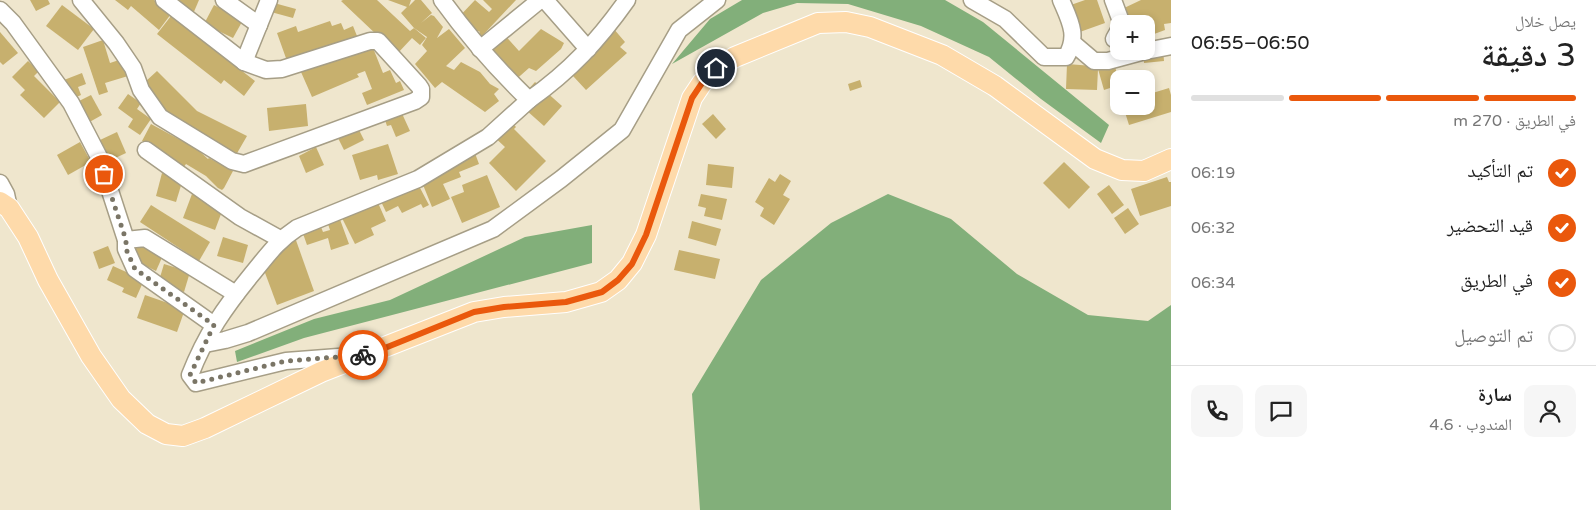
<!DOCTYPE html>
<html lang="ar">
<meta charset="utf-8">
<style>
body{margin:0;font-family:"Varela Round","Noto Naskh Arabic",sans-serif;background:#f6f6f6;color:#222;direction:rtl;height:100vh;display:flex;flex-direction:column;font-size:19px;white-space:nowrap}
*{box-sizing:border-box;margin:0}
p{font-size:16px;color:#767676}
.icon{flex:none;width:28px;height:28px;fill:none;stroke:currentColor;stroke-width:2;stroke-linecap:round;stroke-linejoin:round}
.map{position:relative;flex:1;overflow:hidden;direction:ltr}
.drawer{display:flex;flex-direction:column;background:#fff;width:425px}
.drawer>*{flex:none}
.buttons{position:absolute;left:1110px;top:15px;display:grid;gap:10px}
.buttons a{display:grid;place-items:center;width:45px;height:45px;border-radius:10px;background:#fff;box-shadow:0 2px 8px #0003;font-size:25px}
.pin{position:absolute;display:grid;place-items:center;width:42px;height:42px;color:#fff;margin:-21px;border:2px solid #fff;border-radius:50%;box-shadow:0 1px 5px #0007}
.courier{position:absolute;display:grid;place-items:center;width:50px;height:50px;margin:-25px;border:4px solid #ea580c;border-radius:50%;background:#fff;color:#222;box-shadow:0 1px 6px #0007}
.headline em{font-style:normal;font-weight:600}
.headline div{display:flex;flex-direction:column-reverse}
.headline{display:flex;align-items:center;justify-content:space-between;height:85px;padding:0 20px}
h1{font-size:32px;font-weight:600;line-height:38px}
.bar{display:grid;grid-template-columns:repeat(4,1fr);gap:8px 5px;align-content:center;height:60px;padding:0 20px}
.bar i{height:6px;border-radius:4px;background:#e0e0e0}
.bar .current{background:#ea580c}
.bar p{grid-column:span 4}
.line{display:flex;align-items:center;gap:12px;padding:0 20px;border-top:1px solid #e0e0e0}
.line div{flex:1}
.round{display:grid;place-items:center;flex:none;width:52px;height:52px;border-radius:10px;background:#f6f6f6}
ol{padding:0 20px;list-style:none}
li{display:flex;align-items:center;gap:15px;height:55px}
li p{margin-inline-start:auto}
li .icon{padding:5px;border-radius:50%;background:#ea580c;color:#fff;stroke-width:4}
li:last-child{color:#767676}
li i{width:28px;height:28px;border:2px solid #e0e0e0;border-radius:50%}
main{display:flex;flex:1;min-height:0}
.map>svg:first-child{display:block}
.forest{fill:#82af7a}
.building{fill:#c7b06e}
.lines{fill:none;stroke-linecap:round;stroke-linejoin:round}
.minor-casing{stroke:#a69e86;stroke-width:19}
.major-casing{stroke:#fff;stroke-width:22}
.minor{stroke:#fff;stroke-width:16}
.major{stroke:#fedaaa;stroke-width:20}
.done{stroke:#7a7566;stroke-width:5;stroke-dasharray:0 9}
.route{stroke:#ea580c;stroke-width:6}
</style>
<main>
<section class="drawer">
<div class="headline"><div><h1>3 دقيقة</h1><p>يصل خلال</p></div><em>06:50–06:55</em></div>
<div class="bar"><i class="current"></i><i class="current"></i><i class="current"></i><i></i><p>في الطريق · 270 m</p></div>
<ol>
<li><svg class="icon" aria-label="check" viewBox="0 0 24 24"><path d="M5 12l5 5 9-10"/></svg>تم التأكيد<p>06:19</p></li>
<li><svg class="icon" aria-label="check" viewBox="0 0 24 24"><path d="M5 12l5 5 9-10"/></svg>قيد التحضير<p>06:32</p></li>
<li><svg class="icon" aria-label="check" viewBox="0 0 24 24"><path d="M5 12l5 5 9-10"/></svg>في الطريق<p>06:34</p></li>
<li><i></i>تم التوصيل</li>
</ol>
<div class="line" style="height:90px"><a class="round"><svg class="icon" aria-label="person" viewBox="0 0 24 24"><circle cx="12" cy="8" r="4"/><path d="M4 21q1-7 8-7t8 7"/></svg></a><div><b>سارة</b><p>المندوب · 4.6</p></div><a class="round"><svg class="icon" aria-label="chat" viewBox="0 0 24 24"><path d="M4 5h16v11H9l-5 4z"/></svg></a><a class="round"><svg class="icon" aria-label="phone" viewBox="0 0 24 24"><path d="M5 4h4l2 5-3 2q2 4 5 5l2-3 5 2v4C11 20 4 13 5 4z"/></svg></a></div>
</section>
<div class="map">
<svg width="1171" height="510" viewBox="0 0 1171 510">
<rect width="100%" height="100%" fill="#efe6cd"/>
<g class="forest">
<polygon points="742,0 945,0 983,22 1109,125 1101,143 1041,99 989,57 921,26 848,4 797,3 763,13 672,64 710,19"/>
<polygon points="888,194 951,219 1017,274 1088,315 1148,321 1171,305 1171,510 700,510 692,394 761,280 831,223"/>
<polygon points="592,225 592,263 304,338 237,362 235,351 314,319 390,300 525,237"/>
</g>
<g class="building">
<polygon points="30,0 48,0 50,4 36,11"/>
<polygon points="115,0 154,0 171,14 159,30 131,6 128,10"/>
<polygon points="168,0 199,0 193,14"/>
<polygon points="343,0 377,0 410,31 414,28 426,38 420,45 412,38 397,54 341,1"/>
<polygon points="388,0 411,0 409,6 415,0 421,0 432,13 421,23 431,15 434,16 443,27 437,38 449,29 465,48 446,66 454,70 461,62 480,72 490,84 499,89 494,94 499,101 485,112 442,82 435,88 415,64 427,51 422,45 427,37 414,28 401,13 407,7"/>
<polygon points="475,0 489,12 492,9 483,0 516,0 483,35 491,44 503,33 519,51 541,29 564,43 561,49 536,71 529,68 512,83 474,38 480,32 478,31 472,37 455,21"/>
<polygon points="1085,0 1097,0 1105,23 1077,33 1068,6"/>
<polygon points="1141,0 1171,0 1171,23 1164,24 1165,30 1146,37 1146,24 1139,24 1136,18 1128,22 1122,9"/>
<polygon points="274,3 296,9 293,18 271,12"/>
<polygon points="62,5 94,29 78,50 46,26"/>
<polygon points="214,5 243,20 233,38 204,24"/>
<polygon points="171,16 255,81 244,96 224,80 221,84 157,34"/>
<polygon points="330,21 332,26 341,23 344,30 353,26 357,36 287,61 277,33 296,26 298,32"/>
<polygon points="607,21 625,42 620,47 627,53 586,90 561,63"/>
<polygon points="0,32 18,53 3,65 0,62"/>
<polygon points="103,40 110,63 122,59 128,76 105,83 108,92 99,95 83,47"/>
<polygon points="371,43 383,73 390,70 396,83 400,81 404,90 367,105 362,93 372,89 365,71 357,74 359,77 312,97 301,72"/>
<polygon points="1163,50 1164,61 1144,63 1143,52"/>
<polygon points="28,61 39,71 34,76 60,102 44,118 20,95 25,90 12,77"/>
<polygon points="1113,61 1119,79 1119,85 1104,90 1098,69 1097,90 1066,89 1067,64 1093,66"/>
<polygon points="157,71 197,111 247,136 236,155 162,111 149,94 151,90 145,82"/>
<polygon points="82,73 86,84 78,87 81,95 72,99 64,80"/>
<polygon points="860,80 862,87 850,91 848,84"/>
<polygon points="535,82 562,106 544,126 517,102"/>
<polygon points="1169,88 1171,95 1171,112 1129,125 1123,106 1146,106 1146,95"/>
<polygon points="128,94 141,103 137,109 151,119 140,135 128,127 133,119 118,108"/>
<polygon points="91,95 102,115 86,124 75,103"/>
<polygon points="306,104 308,126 269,131 267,108"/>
<polygon points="399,107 410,131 396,137 391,125 387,126 383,114"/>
<polygon points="713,114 726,129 716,139 702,124"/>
<polygon points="506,116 516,127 514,129 546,161 516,191 489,163 505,147 490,133"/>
<polygon points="151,124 197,149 208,159 209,158 233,171 224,188 222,190 218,188 206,176 186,164 183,168 142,141"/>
<polygon points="358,128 364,140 344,150 338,138"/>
<polygon points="117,132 126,153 109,161 100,140"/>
<polygon points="80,142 91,162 68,175 57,155"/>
<polygon points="388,144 398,174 378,180 377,175 360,180 352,155"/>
<polygon points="316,147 324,165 306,173 299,156"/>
<polygon points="473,148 479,164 459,172 461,177 443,184 450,199 432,207 419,175"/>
<polygon points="1064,162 1090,187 1069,209 1043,183"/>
<polygon points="708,164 734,167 732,188 706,185"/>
<polygon points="162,173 183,179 176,202 156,196"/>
<polygon points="780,174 791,181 783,195 790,199 774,225 760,216 764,208 755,202 769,178 775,182"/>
<polygon points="487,175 500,207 462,223 451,197 464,192 462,185"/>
<polygon points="1167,177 1169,182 1171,182 1171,206 1140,216 1131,189"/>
<polygon points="394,185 399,196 419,186 429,205 423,208 421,204 402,213 398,206 386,212 377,193"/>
<polygon points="1109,185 1124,205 1112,214 1097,194"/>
<polygon points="192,194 224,206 215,230 183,218"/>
<polygon points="701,194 727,199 722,220 704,216 706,208 698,206"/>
<polygon points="375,196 386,221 371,228 374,235 355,244 342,218"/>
<polygon points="151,205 210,242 199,261 140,222"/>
<polygon points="1128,208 1139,224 1125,234 1114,218"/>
<polygon points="338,214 349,244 331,250 328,238 307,245 301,228 319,222 323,232 330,230 328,224"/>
<polygon points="692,221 721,229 716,246 688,238"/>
<polygon points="292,229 314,291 277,305 258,254"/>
<polygon points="223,237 248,245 243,263 217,256"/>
<polygon points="135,238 164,253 156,271 126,256"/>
<polygon points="108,246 115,263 99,269 93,252"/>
<polygon points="679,250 720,259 715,279 674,270"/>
<polygon points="164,264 190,272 184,292 158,284"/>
<polygon points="113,266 144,280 136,298 122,292 124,288 107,280"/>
<polygon points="145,295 185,309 177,332 137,318"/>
</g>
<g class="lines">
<defs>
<g id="minor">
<polyline points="81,0 116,43 133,68 141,90 160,117 232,161 244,164 415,101 421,97 421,89 419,86 378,41 370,41 282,69 266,70 244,62 164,0"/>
<polyline points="224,0 259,25"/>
<polyline points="545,0 588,49"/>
<path d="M 972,0 L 1005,19 L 1044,57 L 1066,57 C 1079,36 1070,21 1061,0"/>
<polyline points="1113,0 1122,24"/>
<polyline points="0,10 13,23 71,103 99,157 126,240 126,249 135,269 214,325"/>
<polyline points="1114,39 1119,30"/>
<polyline points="1074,44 1094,61 1108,61 1145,51"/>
<polyline points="480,49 540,0"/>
<polyline points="1146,51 1171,46"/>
<polyline points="244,62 269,0"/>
<path d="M 529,100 C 570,71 598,41 627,0"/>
<polyline points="146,150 240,217 280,239"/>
<polyline points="0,183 6,194 9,208"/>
<polyline points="126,240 145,238 236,294"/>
<polyline points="205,344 225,340 248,333 493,229 561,179 622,130 679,30 717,0"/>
<path d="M 351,356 L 286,361 L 196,383 L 190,375 C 206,334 225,307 252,274 C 267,256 277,241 297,228 L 418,179 L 488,137 L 529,100 C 497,69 468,36 442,0"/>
</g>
<polyline id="major" points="0,202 9,208 28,237 48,280 91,356 121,399 147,424 166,434 183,436 205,428 321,372 474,312 504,307 566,302 601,292 618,280 632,263 646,235 692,98 702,83 716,68 735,57 818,23 846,22 870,27 942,55 995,86 1095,159 1122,170 1144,171 1171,159"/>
</defs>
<use href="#minor" class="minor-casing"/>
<use href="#major" class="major-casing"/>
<use href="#minor" class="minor"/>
<use href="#major" class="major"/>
</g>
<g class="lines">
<polyline class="done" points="104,174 126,240 126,249 135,269 214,325 190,375 196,383 286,361 363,355"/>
<polyline class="route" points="363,355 370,354 474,312 504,307 566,302 602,292 618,280 632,264 646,235 692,98 702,83 716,68"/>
</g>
</svg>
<div class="buttons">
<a>+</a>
<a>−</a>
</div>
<div class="pin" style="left:104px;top:174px;background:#ea580c"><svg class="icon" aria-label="bag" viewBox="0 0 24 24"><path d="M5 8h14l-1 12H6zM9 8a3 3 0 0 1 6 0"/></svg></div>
<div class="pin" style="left:716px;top:68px;background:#1f2937"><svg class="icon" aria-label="home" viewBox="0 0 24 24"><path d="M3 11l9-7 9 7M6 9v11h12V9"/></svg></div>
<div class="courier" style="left:363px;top:355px"><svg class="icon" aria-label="bike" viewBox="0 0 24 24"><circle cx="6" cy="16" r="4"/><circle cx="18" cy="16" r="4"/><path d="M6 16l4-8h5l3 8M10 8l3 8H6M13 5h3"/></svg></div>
</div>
</main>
